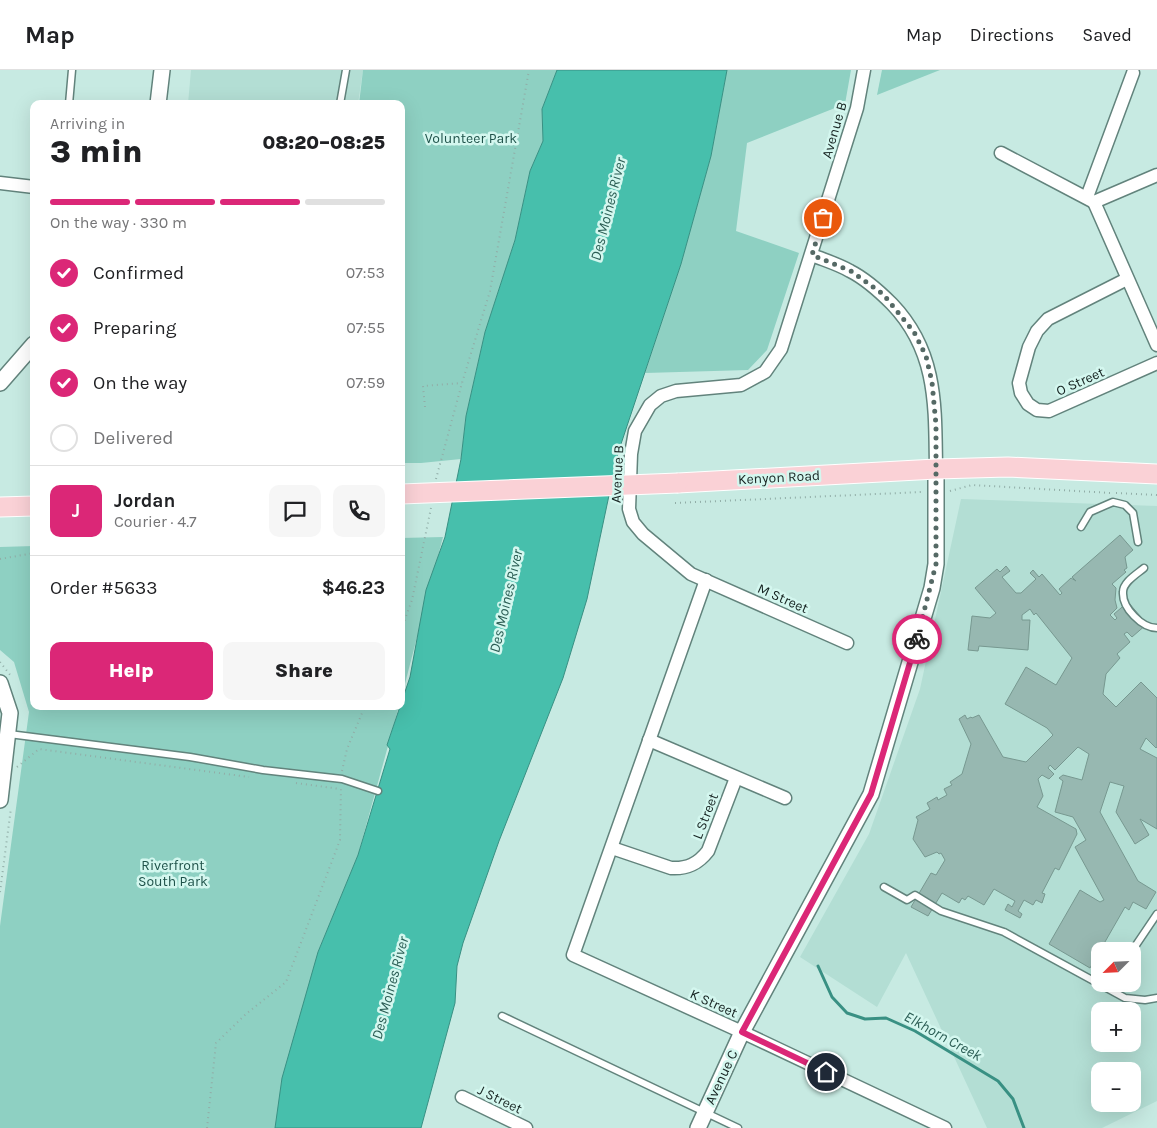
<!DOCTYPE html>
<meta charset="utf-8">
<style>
body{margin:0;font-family:Karla,sans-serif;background:#f6f6f6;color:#202124;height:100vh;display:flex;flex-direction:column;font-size:19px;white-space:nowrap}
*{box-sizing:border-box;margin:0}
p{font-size:16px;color:#757577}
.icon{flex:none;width:28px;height:28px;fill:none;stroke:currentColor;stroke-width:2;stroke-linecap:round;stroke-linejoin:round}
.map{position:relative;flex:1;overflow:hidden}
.side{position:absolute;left:30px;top:30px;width:375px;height:610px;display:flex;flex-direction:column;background:#fff;border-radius:10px;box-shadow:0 5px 20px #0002}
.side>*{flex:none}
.needle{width:32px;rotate:246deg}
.buttons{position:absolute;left:1091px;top:872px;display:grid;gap:10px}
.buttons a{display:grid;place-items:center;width:50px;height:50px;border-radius:10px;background:#fff;box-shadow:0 5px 20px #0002;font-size:25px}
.pin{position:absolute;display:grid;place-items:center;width:42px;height:42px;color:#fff;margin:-21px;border:2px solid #fff;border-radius:50%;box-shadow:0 1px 5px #0007}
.courier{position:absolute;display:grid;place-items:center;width:50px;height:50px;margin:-25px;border:4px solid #db2777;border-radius:50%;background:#fff;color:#222;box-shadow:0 1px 6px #0007}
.headline em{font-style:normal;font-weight:800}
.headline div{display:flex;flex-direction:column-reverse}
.headline{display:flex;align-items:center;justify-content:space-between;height:85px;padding:0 20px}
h1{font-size:32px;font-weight:800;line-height:38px}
.bar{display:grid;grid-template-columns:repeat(4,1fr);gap:8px 5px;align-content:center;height:60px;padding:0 20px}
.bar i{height:6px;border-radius:4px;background:#e0e0e0}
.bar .selected{background:#db2777}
.bar p{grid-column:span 4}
.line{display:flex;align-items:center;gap:12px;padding:0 20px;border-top:1px solid #e0e0e0}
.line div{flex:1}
.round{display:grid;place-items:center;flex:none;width:52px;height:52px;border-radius:10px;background:#f6f6f6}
ol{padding:0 20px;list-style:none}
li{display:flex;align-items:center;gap:15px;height:55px}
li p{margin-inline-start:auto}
li .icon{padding:5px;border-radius:50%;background:#db2777;color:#fff;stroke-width:4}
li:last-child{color:#757577}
li i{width:28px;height:28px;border:2px solid #e0e0e0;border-radius:50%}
.primary-button{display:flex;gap:10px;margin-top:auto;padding:10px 20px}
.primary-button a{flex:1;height:58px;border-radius:10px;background:#db2777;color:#fff;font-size:20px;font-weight:800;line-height:58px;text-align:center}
.primary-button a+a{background:#f6f6f6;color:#202124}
header{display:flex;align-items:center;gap:30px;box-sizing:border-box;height:70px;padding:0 25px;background:#fff;border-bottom:1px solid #e0e0e0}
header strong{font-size:24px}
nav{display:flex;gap:28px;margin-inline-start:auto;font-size:18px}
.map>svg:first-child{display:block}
.built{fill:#b3ded4;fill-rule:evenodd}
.green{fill:#8ed0c2}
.water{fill:#47bfac;stroke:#399083}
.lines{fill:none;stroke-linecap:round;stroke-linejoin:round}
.stream{stroke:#399083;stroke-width:3}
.building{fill:#97b8b1;stroke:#779890}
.service-casing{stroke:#62837c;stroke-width:9}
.minor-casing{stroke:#62837c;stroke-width:15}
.tertiary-casing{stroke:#62837c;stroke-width:18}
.primary-casing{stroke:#fff;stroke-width:21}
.path{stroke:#91ada7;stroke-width:2;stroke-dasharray:1 4;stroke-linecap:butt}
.service{stroke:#fff;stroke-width:6}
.minor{stroke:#fff;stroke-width:12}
.tertiary{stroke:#fff;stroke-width:15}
.primary{stroke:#fad1d6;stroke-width:19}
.primary-bridge-casing{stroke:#fff;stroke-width:21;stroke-linecap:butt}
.primary-bridge{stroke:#fad1d6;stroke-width:19}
.done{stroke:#556965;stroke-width:5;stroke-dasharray:0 9}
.route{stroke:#db2777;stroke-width:6}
.labels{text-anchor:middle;stroke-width:5;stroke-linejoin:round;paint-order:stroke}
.street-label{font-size:14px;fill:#172422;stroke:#d4f7ef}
.park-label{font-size:14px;fill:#1f524a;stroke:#d4f7ef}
.water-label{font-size:15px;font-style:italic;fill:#2c5e55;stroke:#d4f7ef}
</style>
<header>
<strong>Map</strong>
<nav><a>Map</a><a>Directions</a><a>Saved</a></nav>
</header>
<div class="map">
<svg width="1157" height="1058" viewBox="0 0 1157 1058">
<rect width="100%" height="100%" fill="#c7eae2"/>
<g class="built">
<polygon points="191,0 363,0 358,34 188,34"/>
<path d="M 961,429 L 1157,436 L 1157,1031 L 1102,1058 L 987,1058 L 906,883 L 877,937 L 800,887 L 869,764 L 920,619 ZM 1100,881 L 1132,881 L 1132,914 L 1100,914 ZM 1100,941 L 1132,941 L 1132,974 L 1100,974 ZM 1100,1001 L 1132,1001 L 1132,1034 L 1100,1034 Z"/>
</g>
<g class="green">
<polygon points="363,0 557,0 542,39 543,71 530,101 515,170 485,262 466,346 461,389 421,393 401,393 401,34 359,34"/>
<polygon points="727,0 851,0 845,34 747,73 736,161 799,183 767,280 748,300 645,303 681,194 711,86"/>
<polygon points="882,0 940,0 877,25"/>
<polygon points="443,467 401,629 401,468"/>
<polygon points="34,476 34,636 399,636 358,785 318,882 290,1058 0,1058 0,856 29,642 14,592 0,580 0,477"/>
</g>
<polygon class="water" points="557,0 727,0 711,86 681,194 618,383 587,529 563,608 499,771 463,873 457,896 455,933 421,1058 275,1058 282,1008 318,882 358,785 390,679 387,675 410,607 426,520 445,467 461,389 466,346 485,262 515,170 530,101 543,71 542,39"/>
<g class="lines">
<polyline class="stream" points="818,896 832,927 847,943 865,949 886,948 915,961 998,1011 1013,1029 1024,1058"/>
</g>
<polygon class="building" points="1120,465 1133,480 1125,487 1127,498 1124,500 1126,502 1112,514 1116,518 1115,530 1117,538 1110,545 1115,550 1117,548 1114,544 1128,532 1147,554 1132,567 1127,562 1124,564 1130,572 1117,584 1120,588 1106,604 1103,624 1116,637 1141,612 1157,628 1157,677 1156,678 1146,668 1140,679 1157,688 1157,759 1140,749 1149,765 1135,774 1116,742 1124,716 1110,712 1100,742 1138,811 1156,822 1146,839 1133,832 1129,840 1125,837 1090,898 1049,874 1080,820 1100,832 1104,830 1075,777 1086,770 1073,747 1055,742 1063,711 1059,708 1063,705 1082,710 1089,684 1078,677 1055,700 1050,695 1048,698 1054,704 1049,709 1042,705 1038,709 1043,726 1037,737 1076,759 1077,764 1059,800 1055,798 1042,823 1045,824 1042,833 1036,830 1033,835 1024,830 1018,841 1022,844 1020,848 1005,840 1008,834 1012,837 1015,831 994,819 984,835 968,826 965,830 962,828 959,833 942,823 928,846 911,837 931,803 936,805 945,790 941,783 939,784 937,782 925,787 913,769 918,750 916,747 930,739 927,733 937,727 938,730 947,725 944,719 952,715 950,712 962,704 971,674 959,649 965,645 967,649 971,647 972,648 979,645 1003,687 1026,692 1053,665 1047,658 1005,634 1026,597 1056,615 1072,588 1036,543 1034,545 1030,539 1022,545 1022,550 1030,550 1028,580 979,576 978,581 968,580 972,546 990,548 996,543 975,518 997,499 1000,502 1006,496 1010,501 1002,507 1016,523 1021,523 1036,509 1030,503 1033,500 1039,507 1042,504 1060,525 1062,523 1059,519 1071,508 1076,511 1072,507"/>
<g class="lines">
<defs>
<g id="service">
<polyline points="69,34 72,0"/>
<polyline points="340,34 346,0"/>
<polyline points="1081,457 1090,442 1113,432 1125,435 1133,443 1138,472"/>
<path d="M 1144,498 C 1137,504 1123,512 1123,522 C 1122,538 1142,558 1157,558"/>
<polyline points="9,664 190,687 263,700 342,709 378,721"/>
<polyline points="884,817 907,830 915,825 941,841 1004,862 1125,928 1145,930 1157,928"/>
<polyline points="1132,881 1157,844"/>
<polyline points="502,946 738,1058"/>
</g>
<g id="minor">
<polyline points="1001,83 1094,132 1157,105"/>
<polyline points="0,113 34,117"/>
<polyline points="1087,127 1133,3"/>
<polyline points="1094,132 1157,275"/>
<path d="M 812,185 C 824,190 838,194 850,201 C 866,209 880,222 892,234 C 938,282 935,337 936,399"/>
<polyline points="1127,209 1048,249 1037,261 1029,277 1019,313 1021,323 1028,334 1037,340 1049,341 1157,293"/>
<polyline points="706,510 573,885 742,962 945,1058"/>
<polyline points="847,573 691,504 643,464 633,452 629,439 631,384 635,361 650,335 661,326 676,321 741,315 765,302 781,279 857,38 864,0"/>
<polyline points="649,670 785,728"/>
<path d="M 612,778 L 671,798 C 687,799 698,794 708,781 L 736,708"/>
<polyline points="462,1027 526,1058"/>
</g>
<g id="tertiary">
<polyline points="158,34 162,0"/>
<polyline points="0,313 34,274"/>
<polyline points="0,613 10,643 0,730"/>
<polyline points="698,1058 742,962 871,724 932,518 936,494 936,399"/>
</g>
<g id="primary">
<polyline points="678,413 936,399 1008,397 1157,404"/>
<polyline points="0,437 34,436"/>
</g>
</defs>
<use href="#service" class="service-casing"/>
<use href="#minor" class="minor-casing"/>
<use href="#tertiary" class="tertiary-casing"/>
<use href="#primary" class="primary-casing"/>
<g class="path">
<polyline points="425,337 423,316 462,313"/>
<polyline points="436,409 462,313 490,221 529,0"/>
<polyline points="950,421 972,415 1111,423"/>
<polyline points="1116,423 1157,425"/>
<polyline points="675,433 922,422"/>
<polyline points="0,489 34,483"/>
<polyline points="401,560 412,530 431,438"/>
<polyline points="0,592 11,606"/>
<polyline points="17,697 39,679 249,707"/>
<polyline points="342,701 347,679 365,636"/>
<polyline points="296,713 340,719"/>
<polyline points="0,822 11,738"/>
<polyline points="207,1058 216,973 246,944 286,912 340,770 341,718"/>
</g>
<use href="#service" class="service"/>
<use href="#minor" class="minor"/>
<use href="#tertiary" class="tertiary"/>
<use href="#primary" class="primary"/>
<defs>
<polyline id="primary-bridge" points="401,424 678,413"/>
</defs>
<use href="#primary-bridge" class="primary-bridge-casing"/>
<use href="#primary-bridge" class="primary-bridge"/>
</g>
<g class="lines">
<polyline class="done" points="823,148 812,185 851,201 883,224 914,262 926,286 932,312 936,355 936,494 917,569"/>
<polyline class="route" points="826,1002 742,962 871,724 917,569"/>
</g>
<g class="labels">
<g class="street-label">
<text transform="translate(834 60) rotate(-74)" y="5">Avenue B</text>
<text transform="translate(1080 311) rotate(-24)" y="5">O Street</text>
<text transform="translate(617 404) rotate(-87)" y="5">Avenue B</text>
<text transform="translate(779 407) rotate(-3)" y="5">Kenyon Road</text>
<text transform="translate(783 528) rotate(24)" y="5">M Street</text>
<text transform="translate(705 746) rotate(-69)" y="5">L Street</text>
<text transform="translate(714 933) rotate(24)" y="5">K Street</text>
<text transform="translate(721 1007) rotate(-65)" y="5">Avenue C</text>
<text transform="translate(500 1029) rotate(26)" y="5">J Street</text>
</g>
<g class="park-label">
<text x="471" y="73">Volunteer Park</text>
<text x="173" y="800">Riverfront<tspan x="173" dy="16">South Park</tspan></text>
</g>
<g class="water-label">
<text transform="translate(608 139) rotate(-76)" y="5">Des Moines River</text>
<text transform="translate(506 531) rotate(-77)" y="5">Des Moines River</text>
<text transform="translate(390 918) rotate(-75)" y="5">Des Moines River</text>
<text transform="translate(943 966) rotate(29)" y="5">Elkhorn Creek</text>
</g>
</g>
</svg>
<div class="buttons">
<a><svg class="needle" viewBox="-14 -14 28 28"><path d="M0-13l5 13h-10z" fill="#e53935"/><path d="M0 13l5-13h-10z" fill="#757577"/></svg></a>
<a>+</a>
<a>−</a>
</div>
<div class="pin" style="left:823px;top:148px;background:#ea580c"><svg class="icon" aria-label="bag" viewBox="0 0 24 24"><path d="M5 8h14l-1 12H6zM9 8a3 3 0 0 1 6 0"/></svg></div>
<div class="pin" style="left:826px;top:1002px;background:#1f2937"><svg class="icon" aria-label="home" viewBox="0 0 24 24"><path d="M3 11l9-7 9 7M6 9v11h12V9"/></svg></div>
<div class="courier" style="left:917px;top:569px"><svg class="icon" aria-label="bike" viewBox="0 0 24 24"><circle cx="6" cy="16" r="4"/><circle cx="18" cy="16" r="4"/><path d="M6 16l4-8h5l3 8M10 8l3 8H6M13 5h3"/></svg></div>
<section class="side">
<div class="headline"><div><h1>3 min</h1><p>Arriving in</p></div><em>08:20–08:25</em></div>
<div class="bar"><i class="selected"></i><i class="selected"></i><i class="selected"></i><i></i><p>On the way · 330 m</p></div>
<ol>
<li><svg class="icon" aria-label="check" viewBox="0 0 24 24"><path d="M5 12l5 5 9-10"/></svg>Confirmed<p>07:53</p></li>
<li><svg class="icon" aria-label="check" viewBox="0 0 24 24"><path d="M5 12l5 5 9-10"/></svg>Preparing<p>07:55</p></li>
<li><svg class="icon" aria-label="check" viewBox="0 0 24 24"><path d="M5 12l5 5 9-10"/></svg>On the way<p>07:59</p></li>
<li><i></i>Delivered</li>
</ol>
<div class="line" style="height:90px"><b class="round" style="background:#db2777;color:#fff">J</b><div><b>Jordan</b><p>Courier · 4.7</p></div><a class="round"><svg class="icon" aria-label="chat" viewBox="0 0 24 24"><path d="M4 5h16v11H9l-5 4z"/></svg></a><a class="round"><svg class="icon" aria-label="phone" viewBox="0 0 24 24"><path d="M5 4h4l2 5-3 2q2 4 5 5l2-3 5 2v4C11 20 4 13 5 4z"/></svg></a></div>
<div class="line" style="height:65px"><div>Order #5633</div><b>$46.23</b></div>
<div class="primary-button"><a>Help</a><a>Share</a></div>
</section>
</div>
